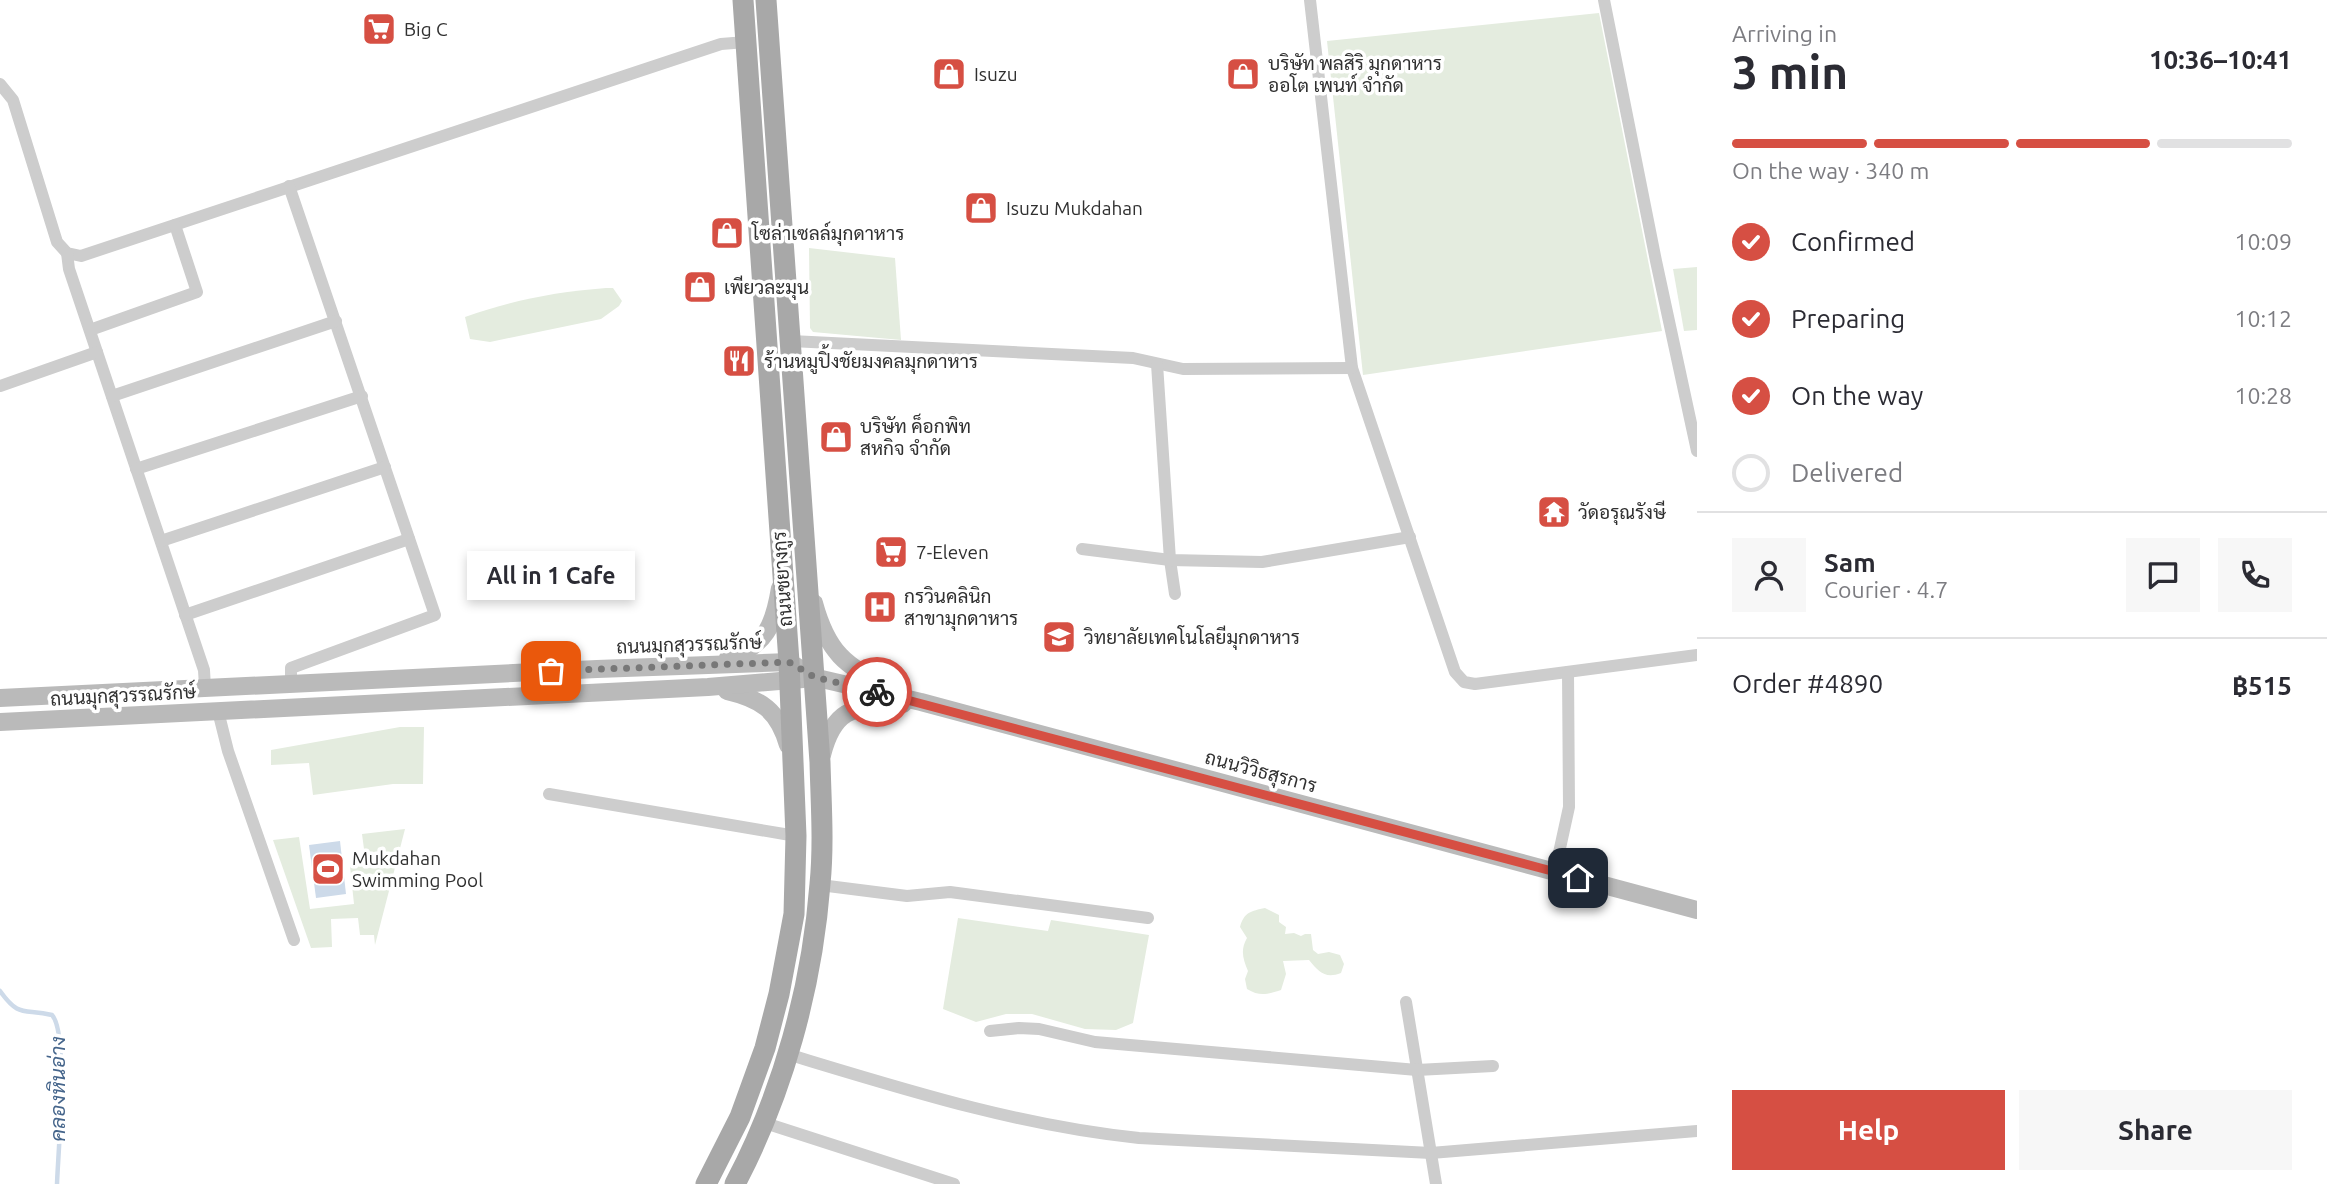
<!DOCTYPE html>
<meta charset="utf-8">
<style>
body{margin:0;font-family:Ubuntu,Sarabun,sans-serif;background:#f7f7f7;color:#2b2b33;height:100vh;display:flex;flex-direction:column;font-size:26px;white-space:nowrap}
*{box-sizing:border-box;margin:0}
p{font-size:23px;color:#7c7c81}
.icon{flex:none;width:38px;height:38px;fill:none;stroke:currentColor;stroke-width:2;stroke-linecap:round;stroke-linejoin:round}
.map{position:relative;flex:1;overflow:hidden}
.panel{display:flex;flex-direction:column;background:#fff;width:630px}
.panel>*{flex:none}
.pin{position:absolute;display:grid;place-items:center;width:60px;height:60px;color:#fff;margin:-30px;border-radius:14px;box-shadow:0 4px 10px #0006}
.courier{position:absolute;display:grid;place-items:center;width:70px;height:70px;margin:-35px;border:5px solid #d64f43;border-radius:50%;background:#fff;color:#222;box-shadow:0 2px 9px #0007}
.bubble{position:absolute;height:49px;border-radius:0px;background:#fff;box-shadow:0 4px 10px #0003;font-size:23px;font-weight:600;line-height:49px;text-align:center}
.headline em{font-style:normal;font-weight:600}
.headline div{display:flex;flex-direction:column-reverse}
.headline{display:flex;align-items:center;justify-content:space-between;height:119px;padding:0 35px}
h1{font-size:46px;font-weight:600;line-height:52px}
.bar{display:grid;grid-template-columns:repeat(4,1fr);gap:10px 7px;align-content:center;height:84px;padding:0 35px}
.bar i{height:9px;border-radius:5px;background:#e1e1e2}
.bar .active{background:#d64f43}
.bar p{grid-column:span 4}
.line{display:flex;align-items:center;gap:18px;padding:0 35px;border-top:2px solid #e1e1e2}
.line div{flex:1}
.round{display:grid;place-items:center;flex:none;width:74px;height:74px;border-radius:0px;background:#f7f7f7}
ol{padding:0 35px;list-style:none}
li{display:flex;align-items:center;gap:21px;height:77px}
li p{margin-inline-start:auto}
li .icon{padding:7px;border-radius:50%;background:#d64f43;color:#fff;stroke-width:4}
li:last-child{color:#7c7c81}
li i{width:38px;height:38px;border:4px solid #e1e1e2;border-radius:50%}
.primary-button{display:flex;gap:14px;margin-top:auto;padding:14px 35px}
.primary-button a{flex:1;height:80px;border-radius:0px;background:#d64f43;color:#fff;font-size:28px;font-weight:600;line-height:80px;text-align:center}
.primary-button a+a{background:#f7f7f7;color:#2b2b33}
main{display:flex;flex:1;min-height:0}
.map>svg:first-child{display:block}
.green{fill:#e4ecdf}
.water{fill:#cddae9}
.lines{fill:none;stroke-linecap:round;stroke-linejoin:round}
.stream{stroke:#cddae9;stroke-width:4.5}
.street{stroke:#cdcdcd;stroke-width:12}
.secondary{stroke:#bababa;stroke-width:18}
.primary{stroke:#a8a8a8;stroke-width:21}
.done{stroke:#787878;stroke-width:7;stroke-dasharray:0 12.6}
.route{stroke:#d64f43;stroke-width:9}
.labels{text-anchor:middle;stroke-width:7;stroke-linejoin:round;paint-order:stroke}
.poi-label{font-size:19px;fill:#303030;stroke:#fff;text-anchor:start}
.street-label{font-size:19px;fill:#303030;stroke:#fff}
.water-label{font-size:21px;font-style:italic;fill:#45658b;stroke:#fff}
</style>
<main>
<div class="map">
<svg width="1697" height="1184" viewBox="0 0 1697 1184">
<rect width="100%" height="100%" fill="#fff"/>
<g class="green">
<polygon points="1599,13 1662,331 1363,375 1327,41"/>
<polygon points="809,248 895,258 901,340 813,332 810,328"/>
<polygon points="1697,267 1697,330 1684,331 1673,269"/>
<path d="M 606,288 L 613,288 L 622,301 L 619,306 L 601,319 L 490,342 L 470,339 L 465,317 C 514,300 554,292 606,288 Z"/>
<polygon points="400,727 424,727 423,784 393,784 313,795 309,763 271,765 271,750"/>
<polygon points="405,829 375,945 374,935 360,935 358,918 331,919 332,947 311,948 273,840 299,837 310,909 354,904 350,866 366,864 362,834"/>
<path d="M 1265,908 L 1279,915 L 1279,922 L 1286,927 L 1285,934 L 1294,933 L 1301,936 L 1305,934 L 1311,934 L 1313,950 L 1318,954 L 1329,952 L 1340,955 L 1344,964 L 1341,973 C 1325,979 1319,972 1309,960 L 1283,961 L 1286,974 L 1281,990 C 1268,994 1260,997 1247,989 L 1245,979 L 1248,971 C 1243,959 1240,950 1247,938 L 1240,927 C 1244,912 1251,911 1265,908 Z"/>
<polygon points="958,918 1048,931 1051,920 1149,935 1133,1023 1116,1030 1085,1029 1032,1014 1006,1014 976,1022 943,1009"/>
</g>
<polygon class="water" points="340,841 346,894 316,898 309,845"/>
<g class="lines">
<path class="stream" d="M 0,991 C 20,1019 24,1008 52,1015 C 69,1034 58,1153 57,1184"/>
<g class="street">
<polyline points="1310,0 1352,368 1455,672 1464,682 1475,684 1697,655"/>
<polyline points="1604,0 1656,261 1697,451"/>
<polyline points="0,84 13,100 57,242 67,253 81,256 721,44 746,42"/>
<polyline points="289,186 435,615 291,668 291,684"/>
<polyline points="67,253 69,269 204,670 205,687"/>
<polyline points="90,330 197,292 175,225"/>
<polyline points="791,341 1133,358 1183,369 1352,368"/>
<polyline points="1157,364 1170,560 1175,594"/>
<polyline points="0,386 97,352"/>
<polyline points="112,396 336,321"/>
<polyline points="136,469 362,396"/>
<polyline points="161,541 385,467"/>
<polyline points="1082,549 1170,560 1262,562 1410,537"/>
<polyline points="185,615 409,539"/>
<polyline points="218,711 228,751 294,940"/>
<polyline points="549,794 796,836"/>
<polyline points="1555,871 1569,807 1568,672"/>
<polyline points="820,885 907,896 950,892 1148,918"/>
<polyline points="1406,1002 1436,1184"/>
<polyline points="990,1031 1019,1028 1039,1029 1095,1042 1417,1070 1493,1066"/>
<path d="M 787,1054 C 903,1089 1019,1126 1139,1138 L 1431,1153 L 1697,1131"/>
<polyline points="765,1123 954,1184"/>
</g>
<g class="secondary">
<path d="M 814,603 C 827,651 845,667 889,687"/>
<path d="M 728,658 C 766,646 774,625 780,588"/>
<path d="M 727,691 C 761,699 778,710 788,745"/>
<polyline points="0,698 597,669 789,662 813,677 921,702 1697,910"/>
<polyline points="0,722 708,687 803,679"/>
<path d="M 822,755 C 835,704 857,708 903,704"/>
</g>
<g class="primary">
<polyline points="706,1184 740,1117 765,1048 779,994 794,914 796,836 789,662 743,0"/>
<path d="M 735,1184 C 783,1093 812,987 820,884 C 824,844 821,803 820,762 L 766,0"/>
</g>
</g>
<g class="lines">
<polyline class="done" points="551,671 789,662 814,677 877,692"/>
<polyline class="route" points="877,692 1578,878"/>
</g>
<defs>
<symbol id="supermarket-square" viewBox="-11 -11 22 22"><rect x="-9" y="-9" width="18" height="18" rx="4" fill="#d64f43" stroke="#fff"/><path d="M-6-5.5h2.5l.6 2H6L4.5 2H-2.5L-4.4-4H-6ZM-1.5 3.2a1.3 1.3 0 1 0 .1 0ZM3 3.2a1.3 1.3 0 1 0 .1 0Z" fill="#fff"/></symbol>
<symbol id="shop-square" viewBox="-11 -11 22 22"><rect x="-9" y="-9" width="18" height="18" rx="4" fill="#d64f43" stroke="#fff"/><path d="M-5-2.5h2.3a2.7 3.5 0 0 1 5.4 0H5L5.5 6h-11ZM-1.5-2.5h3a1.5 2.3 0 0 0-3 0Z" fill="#fff"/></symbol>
<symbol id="restaurant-square" viewBox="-11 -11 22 22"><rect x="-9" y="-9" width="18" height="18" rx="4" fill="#d64f43" stroke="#fff"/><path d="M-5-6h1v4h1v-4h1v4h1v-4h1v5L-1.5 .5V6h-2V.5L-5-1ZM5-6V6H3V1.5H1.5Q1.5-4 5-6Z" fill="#fff"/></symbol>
<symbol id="temple-square" viewBox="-11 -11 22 22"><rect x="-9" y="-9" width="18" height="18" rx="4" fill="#d64f43" stroke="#fff"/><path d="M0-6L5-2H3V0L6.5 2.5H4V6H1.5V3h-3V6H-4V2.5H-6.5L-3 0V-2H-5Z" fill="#fff"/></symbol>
<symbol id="hospital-square" viewBox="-11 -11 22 22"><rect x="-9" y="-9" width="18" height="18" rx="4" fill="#d64f43" stroke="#fff"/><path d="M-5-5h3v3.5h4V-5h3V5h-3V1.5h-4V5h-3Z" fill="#fff"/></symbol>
<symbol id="university-square" viewBox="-11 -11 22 22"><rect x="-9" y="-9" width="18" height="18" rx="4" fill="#d64f43" stroke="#fff"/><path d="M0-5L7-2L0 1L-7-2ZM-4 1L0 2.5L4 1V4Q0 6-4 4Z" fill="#fff"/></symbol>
<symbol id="stadium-square" viewBox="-11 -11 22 22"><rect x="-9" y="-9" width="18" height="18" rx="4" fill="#d64f43" stroke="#fff"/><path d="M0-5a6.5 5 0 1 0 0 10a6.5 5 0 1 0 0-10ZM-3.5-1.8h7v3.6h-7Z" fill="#fff"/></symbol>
</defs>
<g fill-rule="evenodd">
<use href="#supermarket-square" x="360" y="10" width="38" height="38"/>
<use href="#shop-square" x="930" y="55" width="38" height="38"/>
<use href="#shop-square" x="1224" y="55" width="38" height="38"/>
<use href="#shop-square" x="962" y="189" width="38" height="38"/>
<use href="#shop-square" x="708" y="214" width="38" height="38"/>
<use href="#shop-square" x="681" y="268" width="38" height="38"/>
<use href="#restaurant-square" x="720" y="342" width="38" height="38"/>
<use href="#shop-square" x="817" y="418" width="38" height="38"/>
<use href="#temple-square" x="1535" y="493" width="38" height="38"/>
<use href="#supermarket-square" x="872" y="533" width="38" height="38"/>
<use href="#hospital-square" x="861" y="588" width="38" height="38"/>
<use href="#university-square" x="1040" y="618" width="38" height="38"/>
<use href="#stadium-square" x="309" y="850" width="38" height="38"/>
</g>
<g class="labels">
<g class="poi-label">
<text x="404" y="36">Big C</text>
<text x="1268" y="70">บริษัท พลสิริ มุกดาหาร<tspan x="1268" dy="22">ออโต เพนท์ จำกัด</tspan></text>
<text x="974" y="81">Isuzu</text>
<text x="1006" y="215">Isuzu Mukdahan</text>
<text x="752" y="240">โซล่าเซลล์มุกดาหาร</text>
<text x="724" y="294">เพียวละมุน</text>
<text x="764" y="368">ร้านหมูปิ้งชัยมงคลมุกดาหาร</text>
<text x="860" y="433">บริษัท ค็อกพิท<tspan x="860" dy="22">สหกิจ จำกัด</tspan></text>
<text x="1578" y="519">วัดอรุณรังษี</text>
<text x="916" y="559">7-Eleven</text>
<text x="904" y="603">กรวินคลินิก<tspan x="904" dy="22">สาขามุกดาหาร</tspan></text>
<text x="1084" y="644">วิทยาลัยเทคโนโลยีมุกดาหาร</text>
<text x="352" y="865">Mukdahan<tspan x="352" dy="22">Swimming Pool</tspan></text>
</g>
<g class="street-label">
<text transform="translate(782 579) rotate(-94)" y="7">ถนนชยางกูร</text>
<text transform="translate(689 644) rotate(-2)" y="7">ถนนมุกสุวรรณรักษ์</text>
<text transform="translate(123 695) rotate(-3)" y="7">ถนนมุกสุวรรณรักษ์</text>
<text transform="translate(1261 771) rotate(15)" y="7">ถนนวิวิธสุรการ</text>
</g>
<g class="water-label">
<text transform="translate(58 1089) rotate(-90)" y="7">คลองหินอ่าง</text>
</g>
</g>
</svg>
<div class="pin" style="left:551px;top:671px;background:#ea580c"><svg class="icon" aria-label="bag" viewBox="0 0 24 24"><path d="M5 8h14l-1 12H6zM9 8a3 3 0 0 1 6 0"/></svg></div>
<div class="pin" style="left:1578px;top:878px;background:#1f2937"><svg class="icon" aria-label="home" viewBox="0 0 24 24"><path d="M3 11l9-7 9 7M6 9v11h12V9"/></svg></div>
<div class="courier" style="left:877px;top:692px"><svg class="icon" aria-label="bike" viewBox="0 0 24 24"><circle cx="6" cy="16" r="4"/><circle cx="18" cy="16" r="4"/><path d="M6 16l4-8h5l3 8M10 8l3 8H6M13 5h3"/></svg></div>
<div class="bubble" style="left:467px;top:551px;width:168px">All in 1 Cafe</div>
</div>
<section class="panel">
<div class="headline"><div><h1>3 min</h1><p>Arriving in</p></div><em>10:36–10:41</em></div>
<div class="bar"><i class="active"></i><i class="active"></i><i class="active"></i><i></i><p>On the way · 340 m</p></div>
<ol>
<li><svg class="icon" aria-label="check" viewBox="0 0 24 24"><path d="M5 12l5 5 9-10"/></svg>Confirmed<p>10:09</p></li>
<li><svg class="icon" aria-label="check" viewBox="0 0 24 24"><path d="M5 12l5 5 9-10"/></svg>Preparing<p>10:12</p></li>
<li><svg class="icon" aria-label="check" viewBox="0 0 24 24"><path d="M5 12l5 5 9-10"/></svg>On the way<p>10:28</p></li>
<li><i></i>Delivered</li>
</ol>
<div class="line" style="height:126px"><a class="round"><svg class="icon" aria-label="person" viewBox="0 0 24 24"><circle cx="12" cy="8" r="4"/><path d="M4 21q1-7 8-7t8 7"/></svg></a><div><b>Sam</b><p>Courier · 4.7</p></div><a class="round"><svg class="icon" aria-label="chat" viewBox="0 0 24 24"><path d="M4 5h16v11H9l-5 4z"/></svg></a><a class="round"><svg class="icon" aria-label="phone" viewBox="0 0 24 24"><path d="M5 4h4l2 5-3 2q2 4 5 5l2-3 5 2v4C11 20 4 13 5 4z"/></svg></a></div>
<div class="line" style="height:91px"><div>Order #4890</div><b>฿515</b></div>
<div class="primary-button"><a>Help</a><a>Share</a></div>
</section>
</main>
